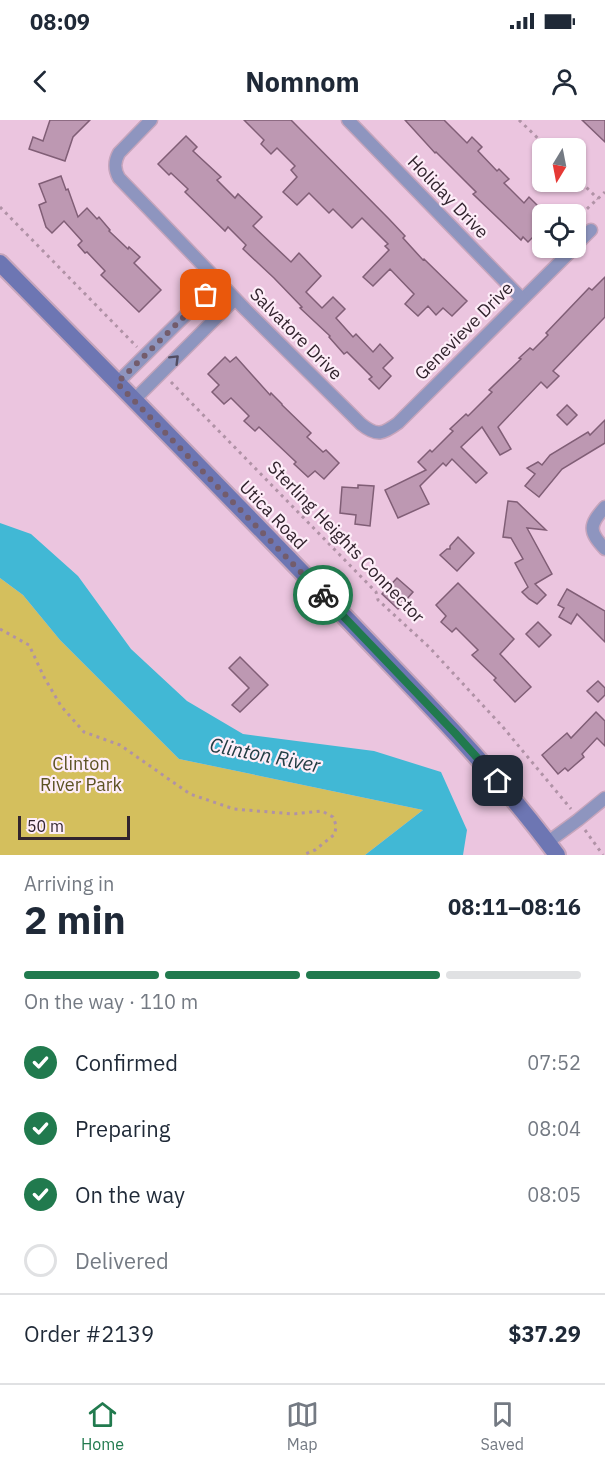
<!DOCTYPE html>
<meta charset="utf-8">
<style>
body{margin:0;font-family:"IBM Plex Sans",sans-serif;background:#f6f6f7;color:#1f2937;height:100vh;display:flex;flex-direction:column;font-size:22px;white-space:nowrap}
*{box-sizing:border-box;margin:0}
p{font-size:20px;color:#747a83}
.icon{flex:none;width:33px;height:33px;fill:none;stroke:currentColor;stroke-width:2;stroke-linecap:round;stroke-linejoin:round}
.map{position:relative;height:735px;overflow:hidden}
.drawer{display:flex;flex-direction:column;background:#fff;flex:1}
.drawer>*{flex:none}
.needle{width:39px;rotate:190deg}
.buttons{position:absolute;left:532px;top:18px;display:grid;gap:12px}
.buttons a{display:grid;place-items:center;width:54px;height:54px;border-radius:9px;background:#fff;box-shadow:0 2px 4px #0004;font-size:30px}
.scale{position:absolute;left:18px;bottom:15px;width:112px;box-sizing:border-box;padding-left:6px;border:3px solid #32242e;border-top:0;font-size:16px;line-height:21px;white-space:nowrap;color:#32242e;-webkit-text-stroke:4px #fdedf8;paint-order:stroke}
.pin{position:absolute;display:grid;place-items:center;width:51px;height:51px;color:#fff;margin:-26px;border-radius:12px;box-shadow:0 3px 9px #0006}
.courier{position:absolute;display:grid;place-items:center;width:60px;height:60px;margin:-30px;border:4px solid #217a4e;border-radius:50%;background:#fff;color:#222;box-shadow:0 2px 8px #0007}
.overview em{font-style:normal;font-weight:800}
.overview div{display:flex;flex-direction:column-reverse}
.overview{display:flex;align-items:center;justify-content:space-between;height:102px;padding:0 24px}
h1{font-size:39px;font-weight:800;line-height:45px}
.bar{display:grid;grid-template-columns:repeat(4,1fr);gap:9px 6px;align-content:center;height:72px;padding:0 24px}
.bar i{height:8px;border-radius:4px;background:#e0e1e3}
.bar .current{background:#217a4e}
.bar p{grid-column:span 4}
.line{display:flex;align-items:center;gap:15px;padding:0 24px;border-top:2px solid #e0e1e3}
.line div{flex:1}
ol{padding:0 24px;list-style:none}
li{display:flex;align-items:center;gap:18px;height:66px}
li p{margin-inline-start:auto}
li .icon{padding:6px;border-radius:50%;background:#217a4e;color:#fff;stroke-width:4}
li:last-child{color:#747a83}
li i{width:33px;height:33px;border:3px solid #e0e1e3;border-radius:50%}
.status{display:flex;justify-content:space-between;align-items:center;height:42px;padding:0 30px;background:#fff;direction:ltr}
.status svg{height:16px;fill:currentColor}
header{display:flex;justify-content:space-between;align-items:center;height:78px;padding:0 24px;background:#fff;font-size:27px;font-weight:800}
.tab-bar{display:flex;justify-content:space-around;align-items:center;height:84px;border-top:2px solid #e0e1e3;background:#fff;font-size:16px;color:#747a83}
.tab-bar a{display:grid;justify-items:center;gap:3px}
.tab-bar .current{color:#217a4e}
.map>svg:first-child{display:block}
.green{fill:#d4bf5d}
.water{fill:#41b8d5}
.building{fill:#bd98b2;stroke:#805e76;stroke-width:1.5}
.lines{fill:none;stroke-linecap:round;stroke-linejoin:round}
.street-casing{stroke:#c6a5bc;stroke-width:15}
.secondary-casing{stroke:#c6a5bc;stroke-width:20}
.path{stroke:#b092a6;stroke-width:3;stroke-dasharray:3 4.5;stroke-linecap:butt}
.street{stroke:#8e95bf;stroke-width:12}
.secondary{stroke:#6d76b3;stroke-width:16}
.oneway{stroke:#524c61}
.done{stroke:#735c6c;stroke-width:6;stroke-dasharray:0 10.8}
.route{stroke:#217a4e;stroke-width:8}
.labels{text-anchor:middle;stroke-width:4.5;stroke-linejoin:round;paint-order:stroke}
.street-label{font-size:18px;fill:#32242e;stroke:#fdedf8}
.park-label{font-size:18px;fill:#5c5223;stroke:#fdedf8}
.water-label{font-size:20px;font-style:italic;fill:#233d44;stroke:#fdedf8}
</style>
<div class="status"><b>08:09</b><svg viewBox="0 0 49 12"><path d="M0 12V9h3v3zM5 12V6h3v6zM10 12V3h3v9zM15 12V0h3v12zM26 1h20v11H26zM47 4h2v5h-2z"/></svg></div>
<header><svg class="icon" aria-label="back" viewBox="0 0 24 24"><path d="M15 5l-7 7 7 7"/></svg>Nomnom<svg class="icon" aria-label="person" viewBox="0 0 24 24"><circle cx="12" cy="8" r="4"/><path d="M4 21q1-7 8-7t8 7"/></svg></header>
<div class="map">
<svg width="605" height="735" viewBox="0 0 605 735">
<rect width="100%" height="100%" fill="#ebc5df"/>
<polygon class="green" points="0,458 23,475 60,520 179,639 423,690 365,735 0,735"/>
<polygon class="water" points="0,403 31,414 78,456 131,529 187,581 243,614 374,631 441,652 467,710 463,735 365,735 423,690 179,639 60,520 23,475 0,458"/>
<g class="building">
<polygon points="50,0 90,0 73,17 65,41 29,29 33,17 43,21"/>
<polygon points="244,0 291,0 389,99 405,116 403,118 423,140 424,139 467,181 452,196 443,188 436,195 428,186 418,196 405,184 414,174 390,149 373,166 363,157 389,130 385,126 388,124 362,98 352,108 333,89 329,93 309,73 297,85 283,72 297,57 291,50 295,46 277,28 271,34 261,24 264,20"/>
<polygon points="405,0 444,0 467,23 472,17 482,27 478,31 497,51 499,49 509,59 504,63 524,83 529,77 539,87 535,91 543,100 543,107 528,122 523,117 521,120 473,74 476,72 436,32 435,33"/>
<polygon points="582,0 605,0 605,22"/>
<polygon points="186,16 197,27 193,31 221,57 217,60 235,78 238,74 262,97 253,106 291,142 299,133 321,156 306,172 322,188 333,177 345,189 336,198 353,217 356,214 373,232 380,224 393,238 383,248 391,256 379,269 369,259 372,257 347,232 344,234 329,217 330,216 300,188 302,187 274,158 243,129 246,125 228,107 225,111 185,72 188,69 171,53 169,55 158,44"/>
<polygon points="61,56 66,70 68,69 78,97 87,88 97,99 99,97 110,110 109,111 128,129 129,127 140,137 134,143 161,170 139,192 101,155 105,151 87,132 85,133 78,125 82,121 64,101 52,113 46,107 39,85 46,82 39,64"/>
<polygon points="605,157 605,197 553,251 559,256 547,268 541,262 498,307 511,329 500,335 482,307 461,327 487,353 476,363 452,339 446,346 443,343 420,366 429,384 398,398 385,370 426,350 418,342 430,330 432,332 453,311 450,309 466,294 468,296 492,272 489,270 521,239 519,238 530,228 533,230 548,215 546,213 589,168 592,170"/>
<polygon points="225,237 230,242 236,237 270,275 271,273 282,284 282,285 311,313 307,317 323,332 326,330 339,343 324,359 315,351 308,357 294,344 296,342 259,307 255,311 244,301 249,296 231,278 224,284 212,272 219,265 208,254"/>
<polygon points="567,285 577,295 567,305 557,295"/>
<polygon points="605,300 605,323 562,349 539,377 525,366 535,354 527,348 538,342 542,345 550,335 588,312 590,315"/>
<polygon points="358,365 374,366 370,406 355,404 356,395 340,393 342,367 358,368"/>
<polygon points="508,381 517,382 546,410 527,408 552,454 535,464 546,475 537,484 529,479 522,472 528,467 515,443 523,439 511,418 503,417"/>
<polygon points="458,417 474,433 457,451 440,435 447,429 450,429 450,426"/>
<polygon points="397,458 413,472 398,489 382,474"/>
<polygon points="458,463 514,519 500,534 531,567 515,582 494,560 496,558 472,535 478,530 456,508 452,512 441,502 446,496 436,485"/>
<polygon points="567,469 605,491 605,522 577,494 571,504 559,497 564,488 558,485"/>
<polygon points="538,502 551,515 539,527 526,514"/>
<polygon points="240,537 268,565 240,592 232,585 249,568 229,548"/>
<polygon points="598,561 605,568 605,575 598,582 587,571"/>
<polygon points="596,592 605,601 605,626 597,618 582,634 584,637 568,651 565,648 558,654 542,635 567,613 571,618"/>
</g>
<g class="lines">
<defs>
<g id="street">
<path d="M 151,0 L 119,33 C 114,42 114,49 119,58 L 246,190 L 361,304 C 377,317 383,314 398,303 L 574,128"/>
<polyline points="348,0 522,179"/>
<polyline points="576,125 591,110"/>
<polyline points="117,263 219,162"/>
<polyline points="134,280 235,179"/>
<path d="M 605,387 C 589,405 588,411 605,429"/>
<polyline points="548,722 578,700 605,678"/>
</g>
<path id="secondary" d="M 0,143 C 117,262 234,381 349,501 C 421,577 495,651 557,735"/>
</defs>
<use href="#street" class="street-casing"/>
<use href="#secondary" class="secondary-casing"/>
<g class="path">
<polyline points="519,0 548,28"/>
<polyline points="576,57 598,79"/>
<polyline points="0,87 137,227"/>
<polyline points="576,99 605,72"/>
<polyline points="171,262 376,472 378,480 429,527 502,606 571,689"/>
<polyline points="0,509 29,525 44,557 61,586 84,612 120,625 190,674 234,689 293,694 322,691 333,697 336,705 335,714 315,730 303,735"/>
<polyline points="585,710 603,735"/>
</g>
<use href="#street" class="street"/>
<use href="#secondary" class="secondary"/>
</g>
<defs><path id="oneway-chevron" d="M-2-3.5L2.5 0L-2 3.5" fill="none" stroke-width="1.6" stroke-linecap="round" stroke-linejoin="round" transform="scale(1.5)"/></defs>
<use class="oneway" href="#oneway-chevron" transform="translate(175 239) rotate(-45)"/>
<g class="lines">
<polyline class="done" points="206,175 117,263 323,475"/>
<polyline class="route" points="323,475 455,613 498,661"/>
</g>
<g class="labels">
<g class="street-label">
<text transform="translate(448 77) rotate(46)" y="6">Holiday Drive</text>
<text transform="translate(464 211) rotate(-45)" y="6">Genevieve Drive</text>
<text transform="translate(296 214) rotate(45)" y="6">Salvatore Drive</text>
<text transform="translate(273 395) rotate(46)" y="6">Utica Road</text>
<text transform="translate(346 422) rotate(46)" y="6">Sterling Heights Connector</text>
</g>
<g class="park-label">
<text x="81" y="650">Clinton<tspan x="81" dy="21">River Park</tspan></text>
</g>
<g class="water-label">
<text transform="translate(265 635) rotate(11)" y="7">Clinton River</text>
</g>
</g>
</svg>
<div class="buttons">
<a><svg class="needle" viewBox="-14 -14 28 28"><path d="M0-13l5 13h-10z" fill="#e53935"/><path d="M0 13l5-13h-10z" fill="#747a83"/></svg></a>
<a><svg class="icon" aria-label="locate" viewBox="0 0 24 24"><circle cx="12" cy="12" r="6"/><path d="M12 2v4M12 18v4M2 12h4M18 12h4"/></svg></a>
</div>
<div class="scale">50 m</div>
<div class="pin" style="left:206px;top:175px;background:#ea580c"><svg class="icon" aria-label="bag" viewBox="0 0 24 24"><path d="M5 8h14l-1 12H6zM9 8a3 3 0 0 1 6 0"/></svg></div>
<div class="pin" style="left:498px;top:661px;background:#1f2937"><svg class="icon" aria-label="home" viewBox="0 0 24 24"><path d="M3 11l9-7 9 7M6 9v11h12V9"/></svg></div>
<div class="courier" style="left:323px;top:475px"><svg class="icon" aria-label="bike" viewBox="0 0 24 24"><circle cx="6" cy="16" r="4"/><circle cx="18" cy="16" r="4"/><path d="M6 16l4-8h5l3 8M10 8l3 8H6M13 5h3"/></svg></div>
</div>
<section class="drawer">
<div class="overview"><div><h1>2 min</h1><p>Arriving in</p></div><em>08:11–08:16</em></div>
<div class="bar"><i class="current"></i><i class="current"></i><i class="current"></i><i></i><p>On the way · 110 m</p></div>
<ol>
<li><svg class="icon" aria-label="check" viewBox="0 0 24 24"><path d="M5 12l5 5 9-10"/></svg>Confirmed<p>07:52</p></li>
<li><svg class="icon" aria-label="check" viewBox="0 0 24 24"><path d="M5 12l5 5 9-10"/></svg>Preparing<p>08:04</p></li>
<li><svg class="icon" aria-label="check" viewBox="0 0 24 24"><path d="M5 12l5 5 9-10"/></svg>On the way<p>08:05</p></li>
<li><i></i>Delivered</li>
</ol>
<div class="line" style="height:78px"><div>Order #2139</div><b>$37.29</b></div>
</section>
<nav class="tab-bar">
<a class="current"><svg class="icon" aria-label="home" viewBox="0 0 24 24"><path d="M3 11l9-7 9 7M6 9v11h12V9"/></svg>Home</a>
<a><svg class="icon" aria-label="map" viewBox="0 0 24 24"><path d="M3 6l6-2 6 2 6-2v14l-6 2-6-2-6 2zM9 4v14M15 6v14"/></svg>Map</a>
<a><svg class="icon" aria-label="saved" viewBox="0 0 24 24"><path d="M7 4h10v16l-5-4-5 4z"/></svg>Saved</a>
</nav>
